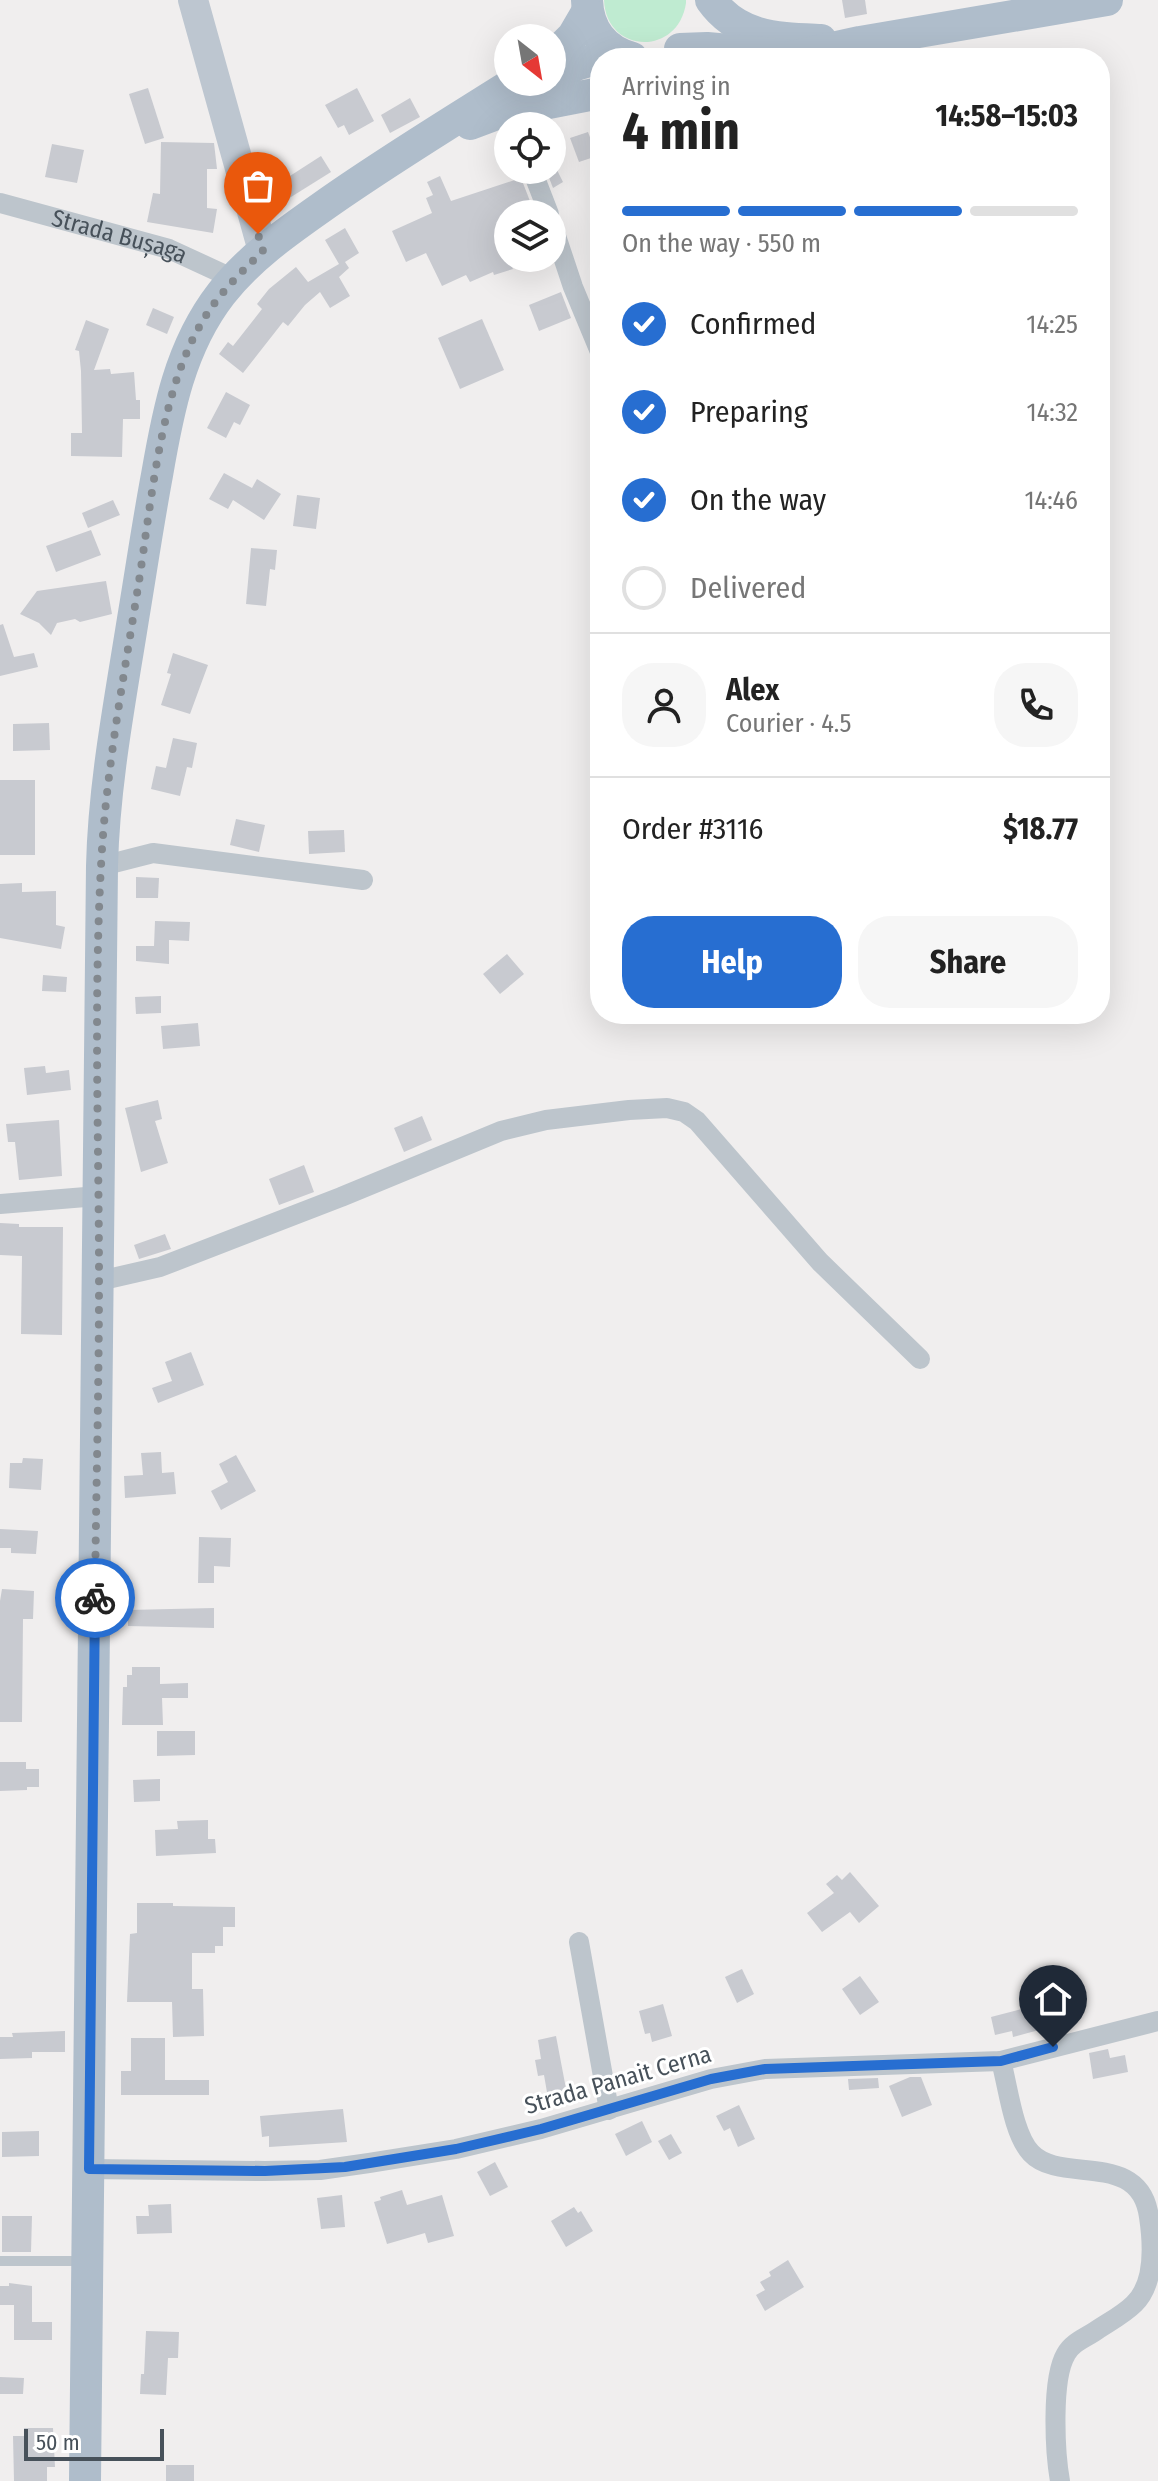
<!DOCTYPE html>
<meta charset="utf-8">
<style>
body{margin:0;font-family:"Fira Sans Condensed",sans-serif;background:#f6f6f6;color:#222;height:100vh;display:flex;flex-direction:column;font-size:30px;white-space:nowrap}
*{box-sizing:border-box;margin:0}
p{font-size:26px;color:#767676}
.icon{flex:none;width:44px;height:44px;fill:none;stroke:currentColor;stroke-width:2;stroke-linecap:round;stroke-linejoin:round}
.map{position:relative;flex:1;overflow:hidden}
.panel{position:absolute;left:590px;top:48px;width:520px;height:976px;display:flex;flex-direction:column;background:#fff;border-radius:32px;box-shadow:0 8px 32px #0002}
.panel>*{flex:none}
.needle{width:52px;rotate:149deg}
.tools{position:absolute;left:494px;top:24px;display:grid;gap:16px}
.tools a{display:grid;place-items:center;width:72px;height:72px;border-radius:50%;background:#fff;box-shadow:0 8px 32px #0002;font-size:40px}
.scale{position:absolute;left:24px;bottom:20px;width:140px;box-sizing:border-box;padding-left:8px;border:4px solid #47515a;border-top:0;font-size:22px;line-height:28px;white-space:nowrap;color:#47515a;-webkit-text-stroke:6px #fff;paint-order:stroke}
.pin{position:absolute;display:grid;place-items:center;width:68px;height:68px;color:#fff;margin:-82px -34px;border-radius:50% 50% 50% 0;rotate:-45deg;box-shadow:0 0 8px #0007}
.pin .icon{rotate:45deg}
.courier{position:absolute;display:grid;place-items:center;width:80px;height:80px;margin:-40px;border:6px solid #276ed1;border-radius:50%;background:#fff;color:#222;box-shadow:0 2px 10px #0007}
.summary em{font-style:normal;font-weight:700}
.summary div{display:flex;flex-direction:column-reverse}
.summary{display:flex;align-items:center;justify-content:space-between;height:136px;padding:0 32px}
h1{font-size:52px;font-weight:700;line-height:60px}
.bar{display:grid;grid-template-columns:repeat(4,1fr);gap:12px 8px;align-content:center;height:96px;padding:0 32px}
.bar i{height:10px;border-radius:6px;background:#e0e0e0}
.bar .current{background:#276ed1}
.bar p{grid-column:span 4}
.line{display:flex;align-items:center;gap:20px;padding:0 32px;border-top:2px solid #e0e0e0}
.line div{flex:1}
.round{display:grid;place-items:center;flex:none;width:84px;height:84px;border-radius:32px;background:#f6f6f6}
ol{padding:0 32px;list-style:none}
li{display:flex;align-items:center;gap:24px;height:88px}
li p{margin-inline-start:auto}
li .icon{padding:8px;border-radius:50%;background:#276ed1;color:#fff;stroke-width:4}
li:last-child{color:#767676}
li i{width:44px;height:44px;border:4px solid #e0e0e0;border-radius:50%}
.action{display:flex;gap:16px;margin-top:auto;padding:16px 32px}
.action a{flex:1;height:92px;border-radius:32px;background:#276ed1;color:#fff;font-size:32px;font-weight:700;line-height:92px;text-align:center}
.action a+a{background:#f6f6f6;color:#222}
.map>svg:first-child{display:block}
.green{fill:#bfebd1}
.building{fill:#c8cad0}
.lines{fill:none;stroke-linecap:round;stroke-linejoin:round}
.lane{stroke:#bdc5cc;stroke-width:10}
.street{stroke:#bdc5cc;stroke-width:20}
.secondary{stroke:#bdc6d0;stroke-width:30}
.primary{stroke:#afbdcb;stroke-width:32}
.done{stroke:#82888e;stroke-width:8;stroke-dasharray:0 14.4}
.route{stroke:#276ed1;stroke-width:10}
.labels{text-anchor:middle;stroke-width:6;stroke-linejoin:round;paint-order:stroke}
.street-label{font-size:24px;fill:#47515a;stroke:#fff}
</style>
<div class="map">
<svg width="1158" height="2481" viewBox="0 0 1158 2481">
<rect width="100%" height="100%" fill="#f0eeee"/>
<path class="green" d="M 604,0 L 686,0 L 686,3 C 678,57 606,54 604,0 Z"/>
<g class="building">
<polygon points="842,0 865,0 867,14 845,18"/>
<polygon points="148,88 164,138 145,144 129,94"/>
<polygon points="357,88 374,121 349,135 344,125 338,128 325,105"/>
<polygon points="410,98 420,117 390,133 381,115"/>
<polygon points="588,132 597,156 579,162 570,138"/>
<polygon points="161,142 214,143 217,169 207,169 207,208 217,209 213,233 147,222 153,193 160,194"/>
<polygon points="52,144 84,150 77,183 45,177"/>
<polygon points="321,156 331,172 275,207 265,192"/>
<polygon points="546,170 557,170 563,182 553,188"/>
<polygon points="440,176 451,201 521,178 535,214 508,214 508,258 513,269 494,275 493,272 470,282 466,275 442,286 426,253 406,262 392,231 432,213 426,198 433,195 427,182"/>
<polygon points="345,228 359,253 345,262 349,268 339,277 350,296 330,308 320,292 305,305 288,326 283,322 243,373 219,354 228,342 233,346 262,309 257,304 269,289 296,267 308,282 339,264 325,240"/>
<polygon points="561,292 571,318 539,331 529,305"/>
<polygon points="153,308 174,317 167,334 146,325"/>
<polygon points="482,319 504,370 460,389 438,338"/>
<polygon points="86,320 109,329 94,370 110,369 111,374 134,372 136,400 140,400 140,419 123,419 122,457 71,456 71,433 82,433 81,371 79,351 75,350"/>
<polygon points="226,392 250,405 240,425 234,422 226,438 207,428"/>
<polygon points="224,473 252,488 257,479 281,494 264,520 233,500 228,509 209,499"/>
<polygon points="297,495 320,498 316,529 293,526"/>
<polygon points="113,500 120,515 88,528 82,513"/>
<polygon points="91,530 101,555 56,572 46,546"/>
<polygon points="251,548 277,550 275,570 270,569 266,606 246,604"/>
<polygon points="106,581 112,614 80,622 75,619 57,623 51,635 39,623 20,614 37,591"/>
<polygon points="3,624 14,657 34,653 38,667 0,676 0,625"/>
<polygon points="173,653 208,665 190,714 161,705 171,674 167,673"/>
<polygon points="49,723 50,750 13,751 13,724"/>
<polygon points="173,738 197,743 192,768 187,767 180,796 151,789 156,766 166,768"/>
<rect x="0" y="780" width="35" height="75"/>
<polygon points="236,819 265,825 259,852 230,845"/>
<polygon points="344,830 345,852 309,854 308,831"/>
<polygon points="136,877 159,878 158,898 136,898"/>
<polygon points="22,883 22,892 56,891 56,925 65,927 61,949 0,938 0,884"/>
<polygon points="155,921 190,922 189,941 169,940 169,964 136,961 136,946 154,946"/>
<polygon points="507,954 524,974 500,994 483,974"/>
<polygon points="43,975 67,977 66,992 42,991"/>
<polygon points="161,996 161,1013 136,1014 135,997"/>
<polygon points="198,1023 200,1046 163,1049 161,1026"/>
<polygon points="45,1066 46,1073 69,1070 71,1090 27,1095 24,1068"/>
<polygon points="158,1100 162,1119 155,1121 168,1163 141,1172 125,1108"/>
<polygon points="422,1116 432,1140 404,1152 394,1128"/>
<polygon points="59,1120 62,1176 19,1180 15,1142 8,1142 6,1124"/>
<polygon points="304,1165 314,1192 279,1205 269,1179"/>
<polygon points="0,1223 19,1224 19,1227 63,1227 62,1335 21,1334 22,1256 0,1255"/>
<polygon points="165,1234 171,1249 139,1259 134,1245"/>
<polygon points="191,1352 204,1385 158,1403 152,1388 172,1381 165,1362"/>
<polygon points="161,1452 162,1473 174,1472 176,1494 125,1498 124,1476 143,1475 141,1453"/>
<polygon points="236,1455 256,1491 221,1510 211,1491 228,1482 219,1464"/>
<polygon points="23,1458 43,1459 41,1490 9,1488 10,1463 22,1463"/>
<polygon points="0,1529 38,1531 36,1554 11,1553 11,1548 0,1548"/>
<polygon points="199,1537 231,1538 230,1567 214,1566 214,1583 198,1583"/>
<polygon points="2,1589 34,1591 33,1619 23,1619 22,1722 0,1722 0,1601"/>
<polygon points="214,1608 214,1628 128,1626 128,1610"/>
<polygon points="132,1667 160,1667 160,1684 188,1683 188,1698 162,1698 163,1725 122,1725 123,1687 127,1687 127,1675 132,1675"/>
<polygon points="157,1731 195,1731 195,1755 157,1756"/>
<polygon points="0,1762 26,1762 26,1769 39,1769 39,1787 27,1787 27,1790 0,1791"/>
<polygon points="160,1779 160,1801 134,1802 133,1780"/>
<polygon points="208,1820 208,1839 215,1839 216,1853 156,1856 155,1830 178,1829 177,1821"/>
<polygon points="850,1872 879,1906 859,1923 850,1912 822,1932 807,1913 834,1893 826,1884 837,1875 842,1880"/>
<polygon points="137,1903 173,1903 173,1906 235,1907 235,1927 223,1927 223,1946 215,1946 215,1953 192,1953 192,1989 203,1989 204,2036 173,2037 172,2002 127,2002 130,1934 137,1933"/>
<polygon points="742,1969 754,1994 737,2003 725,1977"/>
<polygon points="860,1976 879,2002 860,2015 842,1989"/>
<polygon points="663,2004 672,2036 652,2042 650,2033 645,2034 639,2011"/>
<polygon points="1033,2006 1039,2030 1013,2037 1012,2031 995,2035 991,2017"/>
<polygon points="65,2031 65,2052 32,2052 32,2058 0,2059 0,2037 13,2037 12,2033"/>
<polygon points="556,2036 567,2094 548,2098 544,2075 538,2076 535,2060 541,2059 538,2040"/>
<polygon points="131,2038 165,2038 165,2080 209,2080 209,2095 121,2095 121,2071 131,2071"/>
<polygon points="1108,2049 1110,2058 1125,2055 1128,2072 1093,2079 1089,2053"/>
<polygon points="910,2077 921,2077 932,2105 902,2117 889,2086"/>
<polygon points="878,2078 879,2088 849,2090 848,2079"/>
<polygon points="739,2105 755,2139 738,2147 730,2128 724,2131 716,2116"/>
<polygon points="343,2109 347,2142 269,2147 269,2136 262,2137 260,2116"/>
<polygon points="642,2121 652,2142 626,2156 615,2134"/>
<polygon points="39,2131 39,2156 2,2157 2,2132"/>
<polygon points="671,2134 682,2153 669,2160 658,2141"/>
<polygon points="495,2162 508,2187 490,2196 477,2172"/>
<polygon points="402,2190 407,2205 442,2195 454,2236 428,2243 425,2233 387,2244 374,2202 381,2200 380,2197"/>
<polygon points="342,2195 345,2227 321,2229 317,2198"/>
<polygon points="171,2204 172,2233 137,2234 136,2216 149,2216 148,2205"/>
<polygon points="574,2207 578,2213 581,2211 593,2231 566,2247 551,2221"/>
<polygon points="2,2216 32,2216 31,2252 2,2252"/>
<polygon points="788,2260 804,2287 765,2311 756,2295 765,2290 760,2282 771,2276 769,2272"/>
<polygon points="9,2283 32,2286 32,2322 52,2322 52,2340 14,2340 14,2305 0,2305 0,2286 9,2286"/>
<polygon points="146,2331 179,2332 178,2358 168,2358 166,2395 140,2394 141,2374 144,2374"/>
<polygon points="0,2377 24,2378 23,2394 0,2394"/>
<polygon points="24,2428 53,2428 55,2467 47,2467 47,2481 14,2481 13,2436 24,2436"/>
<rect x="166" y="2465" width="28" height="16"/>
</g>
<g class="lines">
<polyline class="lane" points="0,2261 82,2261"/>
<g class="street">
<polyline points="532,170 549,214"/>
<path id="s1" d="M 0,203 L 169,249 L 234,279"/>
<polyline points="552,224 573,287 600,352"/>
<polyline points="102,866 153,853 363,880"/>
<polyline points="0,1204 98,1196"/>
<polyline points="99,1281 160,1267 341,1197 501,1131 546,1120 629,1110 667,1108 684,1112 697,1121 820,1262 920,1359"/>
<polyline points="579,1942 609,2110"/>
<path d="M 1001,2061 C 1008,2086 1013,2134 1031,2153 C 1061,2185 1140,2149 1149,2217 C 1153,2244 1155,2284 1134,2304 C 1123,2315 1107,2323 1094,2332 C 1083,2339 1072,2343 1066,2354 C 1051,2379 1055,2453 1060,2481"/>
<polyline points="89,2169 265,2171 320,2170 369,2163 456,2149 541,2129 711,2079 765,2069 1001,2061 1158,2021"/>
</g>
<polyline class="secondary" points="193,0 263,251"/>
<g class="primary">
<path d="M 587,0 C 588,29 604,50 632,58"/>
<path d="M 711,0 C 738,38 778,38 821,40"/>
<polyline points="680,49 707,48 784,55"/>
<polyline points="552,57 573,36 587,12"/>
<polyline points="787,58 860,42 1107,0"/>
<polyline points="552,79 576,65 600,58"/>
<polyline points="470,124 502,112 600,93"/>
<path d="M 85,2481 L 102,866 C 104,783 120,701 133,619 C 141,571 148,523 157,475 C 168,411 180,347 221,294 C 248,259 285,233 322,207 C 384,163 450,123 515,82"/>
</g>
</g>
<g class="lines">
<path class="done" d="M 95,1598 C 96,1492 99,1386 99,1279 C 99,1136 93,992 102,849 C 108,759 125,670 139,581 C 151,504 160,399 197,331 C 213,300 237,276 263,251 L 258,234"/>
<polyline class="route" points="95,1598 89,2169 265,2171 345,2167 456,2149 541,2129 711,2079 765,2069 1001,2061 1053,2047"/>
</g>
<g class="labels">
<g class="street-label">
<text dy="8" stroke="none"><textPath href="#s1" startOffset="124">Strada Bușaga</textPath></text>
<text transform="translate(618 2080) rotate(-16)" y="8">Strada Panait Cerna</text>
</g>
</g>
</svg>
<div class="tools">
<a><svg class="needle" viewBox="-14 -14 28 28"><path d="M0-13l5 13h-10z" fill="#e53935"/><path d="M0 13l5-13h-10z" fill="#767676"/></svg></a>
<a><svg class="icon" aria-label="locate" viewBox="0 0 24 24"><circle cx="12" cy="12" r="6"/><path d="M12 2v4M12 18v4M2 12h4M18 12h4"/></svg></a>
<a><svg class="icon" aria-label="layers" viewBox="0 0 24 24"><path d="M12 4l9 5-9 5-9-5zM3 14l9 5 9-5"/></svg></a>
</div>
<div class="scale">50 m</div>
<div class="pin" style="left:258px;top:234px;background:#ea580c"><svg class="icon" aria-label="bag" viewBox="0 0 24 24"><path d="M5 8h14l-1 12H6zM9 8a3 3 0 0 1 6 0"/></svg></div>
<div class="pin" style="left:1053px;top:2047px;background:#1f2937"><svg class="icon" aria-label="home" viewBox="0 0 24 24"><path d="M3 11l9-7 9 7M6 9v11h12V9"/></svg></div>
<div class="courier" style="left:95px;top:1598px"><svg class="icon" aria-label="bike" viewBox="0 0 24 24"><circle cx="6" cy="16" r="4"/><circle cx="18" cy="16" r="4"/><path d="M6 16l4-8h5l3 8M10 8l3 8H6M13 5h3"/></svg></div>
<section class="panel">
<div class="summary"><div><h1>4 min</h1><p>Arriving in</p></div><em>14:58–15:03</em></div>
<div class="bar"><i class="current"></i><i class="current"></i><i class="current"></i><i></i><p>On the way · 550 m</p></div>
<ol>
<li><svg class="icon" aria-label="check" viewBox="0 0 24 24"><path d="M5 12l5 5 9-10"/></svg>Confirmed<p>14:25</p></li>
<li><svg class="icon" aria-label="check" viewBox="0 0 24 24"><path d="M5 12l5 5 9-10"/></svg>Preparing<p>14:32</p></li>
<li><svg class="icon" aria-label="check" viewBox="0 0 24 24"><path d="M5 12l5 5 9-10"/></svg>On the way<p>14:46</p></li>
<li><i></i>Delivered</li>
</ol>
<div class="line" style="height:144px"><a class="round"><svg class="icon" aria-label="person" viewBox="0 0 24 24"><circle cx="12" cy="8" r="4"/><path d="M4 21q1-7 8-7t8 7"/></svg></a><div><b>Alex</b><p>Courier · 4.5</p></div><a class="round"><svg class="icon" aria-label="phone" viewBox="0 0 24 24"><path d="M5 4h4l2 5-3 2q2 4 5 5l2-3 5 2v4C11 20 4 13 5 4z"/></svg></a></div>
<div class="line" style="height:104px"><div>Order #3116</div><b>$18.77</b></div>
<div class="action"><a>Help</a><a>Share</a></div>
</section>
</div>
